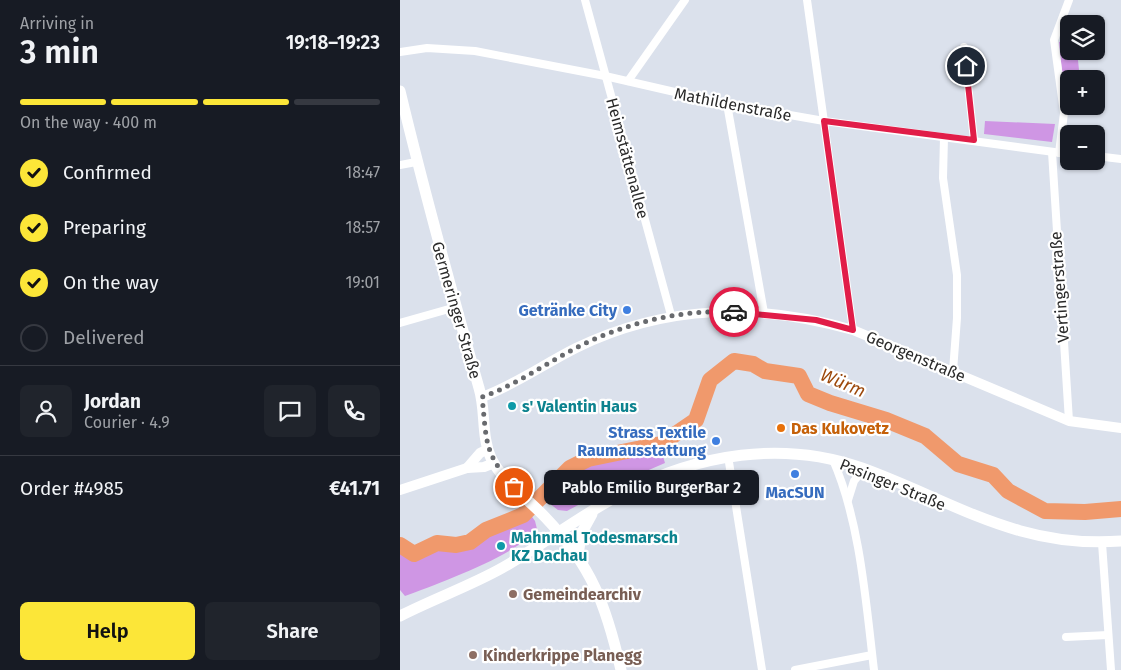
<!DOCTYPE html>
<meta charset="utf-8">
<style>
body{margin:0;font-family:"Fira Sans",sans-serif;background:#20242c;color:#f1f3f6;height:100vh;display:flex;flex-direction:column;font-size:19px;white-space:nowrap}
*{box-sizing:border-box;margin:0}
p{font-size:16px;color:#9ea1a6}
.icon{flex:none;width:28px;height:28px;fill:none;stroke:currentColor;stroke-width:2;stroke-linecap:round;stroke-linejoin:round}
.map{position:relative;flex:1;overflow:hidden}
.side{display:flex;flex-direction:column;background:#171b24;width:400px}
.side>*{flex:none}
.buttons{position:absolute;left:660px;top:15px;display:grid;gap:10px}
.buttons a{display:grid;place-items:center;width:45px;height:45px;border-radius:8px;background:#171b24;box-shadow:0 1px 4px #0004;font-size:25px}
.pin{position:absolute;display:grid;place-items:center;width:42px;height:42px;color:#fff;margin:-21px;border:2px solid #fff;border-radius:50%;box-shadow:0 1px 5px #0007}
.courier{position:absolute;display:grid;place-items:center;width:50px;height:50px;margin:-25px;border:4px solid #e11d48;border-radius:50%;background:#fff;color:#222;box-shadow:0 1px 6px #0007}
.bubble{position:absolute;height:35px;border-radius:8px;background:#171b24;box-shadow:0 1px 4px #0004;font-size:16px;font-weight:600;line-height:35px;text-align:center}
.summary em{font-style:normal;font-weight:600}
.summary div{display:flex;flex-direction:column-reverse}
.summary{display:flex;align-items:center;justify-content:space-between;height:85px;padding:0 20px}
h1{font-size:32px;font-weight:600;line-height:38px}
.bar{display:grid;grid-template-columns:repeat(4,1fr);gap:8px 5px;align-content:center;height:60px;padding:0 20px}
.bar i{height:6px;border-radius:4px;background:#363941}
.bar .on{background:#fce638}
.bar p{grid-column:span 4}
.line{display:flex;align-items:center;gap:12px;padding:0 20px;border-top:1px solid #363941}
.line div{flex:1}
.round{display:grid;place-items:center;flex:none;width:52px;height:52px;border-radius:8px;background:#20242c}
ol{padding:0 20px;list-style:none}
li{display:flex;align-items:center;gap:15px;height:55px}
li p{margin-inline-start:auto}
li .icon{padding:5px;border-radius:50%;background:#fce638;color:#111;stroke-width:4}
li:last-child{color:#9ea1a6}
li i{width:28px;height:28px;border:2px solid #363941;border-radius:50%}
.primary-button{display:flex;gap:10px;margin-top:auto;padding:10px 20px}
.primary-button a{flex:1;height:58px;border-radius:8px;background:#fce638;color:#111;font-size:20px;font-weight:600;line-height:58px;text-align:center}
.primary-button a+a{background:#20242c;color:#f1f3f6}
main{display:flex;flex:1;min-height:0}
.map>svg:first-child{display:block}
.green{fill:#cf96e4}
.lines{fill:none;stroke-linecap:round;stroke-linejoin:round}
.river{stroke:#f0996c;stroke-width:16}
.minor{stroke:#fff;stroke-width:8}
.tertiary{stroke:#fff;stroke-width:10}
.secondary{stroke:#fff;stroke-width:11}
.done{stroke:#686a6e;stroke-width:5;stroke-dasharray:0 9}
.route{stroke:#e11d48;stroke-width:6}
.shop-dot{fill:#3f7fe0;stroke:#fff;stroke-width:2}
.culture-dot{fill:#0f9aa8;stroke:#fff;stroke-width:2}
.food-dot{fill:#e8710a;stroke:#fff;stroke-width:2}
.education-dot{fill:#8d6e63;stroke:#fff;stroke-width:2}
.labels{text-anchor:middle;stroke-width:4.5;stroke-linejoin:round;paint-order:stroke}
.street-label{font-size:16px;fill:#2a2a2a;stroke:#fff}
.shop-label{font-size:16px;font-weight:bold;fill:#366cbe;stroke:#fff;text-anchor:end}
.culture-label{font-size:16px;font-weight:bold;fill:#0d838f;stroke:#fff;text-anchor:start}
.food-label{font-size:16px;font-weight:bold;fill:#c56008;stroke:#fff;text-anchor:start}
.education-label{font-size:16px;font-weight:bold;fill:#785e54;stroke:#fff;text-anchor:start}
.water-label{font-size:18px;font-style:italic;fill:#9c480b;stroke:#fff}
</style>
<main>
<section class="side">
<div class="summary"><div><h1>3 min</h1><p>Arriving in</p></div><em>19:18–19:23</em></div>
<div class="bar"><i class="on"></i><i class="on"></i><i class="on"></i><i></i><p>On the way · 400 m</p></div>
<ol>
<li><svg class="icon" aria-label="check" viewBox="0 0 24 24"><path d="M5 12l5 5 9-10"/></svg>Confirmed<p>18:47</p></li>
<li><svg class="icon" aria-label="check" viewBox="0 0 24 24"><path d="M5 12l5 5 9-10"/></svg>Preparing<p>18:57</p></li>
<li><svg class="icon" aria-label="check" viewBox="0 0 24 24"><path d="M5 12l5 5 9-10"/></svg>On the way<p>19:01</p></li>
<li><i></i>Delivered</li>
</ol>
<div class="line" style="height:90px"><a class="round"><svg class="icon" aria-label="person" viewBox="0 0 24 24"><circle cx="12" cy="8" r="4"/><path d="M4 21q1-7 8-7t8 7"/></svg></a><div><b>Jordan</b><p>Courier · 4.9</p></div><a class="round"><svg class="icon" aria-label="chat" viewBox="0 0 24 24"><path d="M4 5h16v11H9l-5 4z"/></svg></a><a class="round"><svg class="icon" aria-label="phone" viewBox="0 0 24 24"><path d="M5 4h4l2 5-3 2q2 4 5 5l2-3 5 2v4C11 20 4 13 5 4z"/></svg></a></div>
<div class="line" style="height:65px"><div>Order #4985</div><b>€41.71</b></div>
<div class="primary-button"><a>Help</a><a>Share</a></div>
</section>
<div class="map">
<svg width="721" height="670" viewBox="0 0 721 670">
<rect width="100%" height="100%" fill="#dbe1ec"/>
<g class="green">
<polygon points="669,41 669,51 677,51 679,70 662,72 659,42"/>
<polygon points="585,121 655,124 652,142 584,134"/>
<polygon points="261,450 265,463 221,482 167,511 158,510 145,500 174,470 191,464"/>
<path d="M 130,514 L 135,521 L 137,529 C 116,556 39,583 5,596 L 0,590 L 0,553 L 13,559 L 38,548 L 55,551 L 73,545 L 88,535 L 108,527 Z"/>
</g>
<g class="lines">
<polyline class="river" points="0,545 14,554 37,543 56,545 70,542 86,530 123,515 170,468 188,459 261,444 296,420 310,380 334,361 353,364 365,371 399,376 408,394 430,403 486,420 525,436 558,464 593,475 608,491 645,511 685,512 721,509"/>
<g class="minor">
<polyline points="185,0 271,315"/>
<polyline points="407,0 453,330"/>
<polyline points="564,47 574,140"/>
<polyline points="0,52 27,48 75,51 205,76 327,104 424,121 669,154"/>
<polyline points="228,81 285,0"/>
<polyline points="327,104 364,313"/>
<polyline points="544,137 543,178 557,275 557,318 553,371"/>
<polyline points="652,152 669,421"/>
<polyline points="659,153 664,113 654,40 669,0"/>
<polyline points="696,156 721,159"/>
<polyline points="0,165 16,162"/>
<polyline points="0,323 56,307"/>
<polyline points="328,456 362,670"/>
<path d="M 433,460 C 460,521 466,603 474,670"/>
<polyline points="448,500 454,481 464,469"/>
<polyline points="702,543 711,670"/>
<polyline points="666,637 708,635"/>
<polyline points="395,670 472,655"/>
</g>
<g class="tertiary">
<path d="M 82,397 C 115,385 144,364 176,348 C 266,304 358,303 453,330 L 669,421 L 721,428"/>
<polyline points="67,468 80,453 88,449"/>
<polyline points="0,490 67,468 84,467 94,463"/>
</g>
<g class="secondary">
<path d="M 0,91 C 24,191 51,289 79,388 C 86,410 81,436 91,458 C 102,481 128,499 145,517 C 192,566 206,605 221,670"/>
<polyline points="178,556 181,534 192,514"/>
<path d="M 0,616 C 33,599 70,586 102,568 C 144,544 182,514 225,492 C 299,454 382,440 462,468 C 553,501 618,549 721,541"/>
</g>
</g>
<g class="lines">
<path class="done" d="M 114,487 C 83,452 87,441 82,397 C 114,386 143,365 174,349 C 222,324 279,309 334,312"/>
<polyline class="route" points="334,312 416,320 453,330 424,121 574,140 566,66"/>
</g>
<g class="shop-dot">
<circle cx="227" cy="310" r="5"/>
<circle cx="316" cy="441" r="5"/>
<circle cx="395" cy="474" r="5"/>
</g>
<g class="culture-dot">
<circle cx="112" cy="406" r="5"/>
<circle cx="101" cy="546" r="5"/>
</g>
<circle class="food-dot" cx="381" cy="428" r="5"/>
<g class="education-dot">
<circle cx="113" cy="594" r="5"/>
<circle cx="73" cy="655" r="5"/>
</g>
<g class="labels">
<g class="street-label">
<text transform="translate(333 104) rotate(11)" y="6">Mathildenstraße</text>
<text transform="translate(228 158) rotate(75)" y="6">Heimstättenallee</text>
<text transform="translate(659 287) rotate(-94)" y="6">Vertingerstraße</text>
<text transform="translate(57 310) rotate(74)" y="6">Germeringer Straße</text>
<text transform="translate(516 356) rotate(23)" y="6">Georgenstraße</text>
<text transform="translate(493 484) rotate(22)" y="6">Pasinger Straße</text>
</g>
<g class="shop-label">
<text x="217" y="316">Getränke City</text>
<text x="306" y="438">Strass Textile<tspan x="306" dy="18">Raumausstattung</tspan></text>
<text x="395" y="498" text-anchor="middle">MacSUN</text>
</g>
<g class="culture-label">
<text x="122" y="412">s' Valentin Haus</text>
<text x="111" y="543">Mahnmal Todesmarsch<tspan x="111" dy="18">KZ Dachau</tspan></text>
</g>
<g class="food-label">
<text x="391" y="434">Das Kukovetz</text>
</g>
<g class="education-label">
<text x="123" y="600">Gemeindearchiv</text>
<text x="83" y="661">Kinderkrippe Planegg</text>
</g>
<g class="water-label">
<text transform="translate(443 383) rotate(23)" y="6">Würm</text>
</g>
</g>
</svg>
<div class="buttons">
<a><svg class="icon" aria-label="layers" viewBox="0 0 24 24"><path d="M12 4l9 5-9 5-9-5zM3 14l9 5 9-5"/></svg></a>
<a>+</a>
<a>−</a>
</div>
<div class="pin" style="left:114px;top:487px;background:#ea580c"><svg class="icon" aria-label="bag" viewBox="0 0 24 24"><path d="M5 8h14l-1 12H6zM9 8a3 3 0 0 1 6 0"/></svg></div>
<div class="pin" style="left:566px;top:66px;background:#1f2937"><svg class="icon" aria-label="home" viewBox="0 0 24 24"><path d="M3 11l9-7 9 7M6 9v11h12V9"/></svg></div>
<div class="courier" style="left:334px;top:312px"><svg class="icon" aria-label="car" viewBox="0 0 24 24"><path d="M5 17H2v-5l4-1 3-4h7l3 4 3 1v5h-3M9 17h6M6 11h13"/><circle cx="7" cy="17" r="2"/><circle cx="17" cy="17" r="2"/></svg></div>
<div class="bubble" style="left:144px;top:470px;width:215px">Pablo Emilio BurgerBar 2</div>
</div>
</main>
